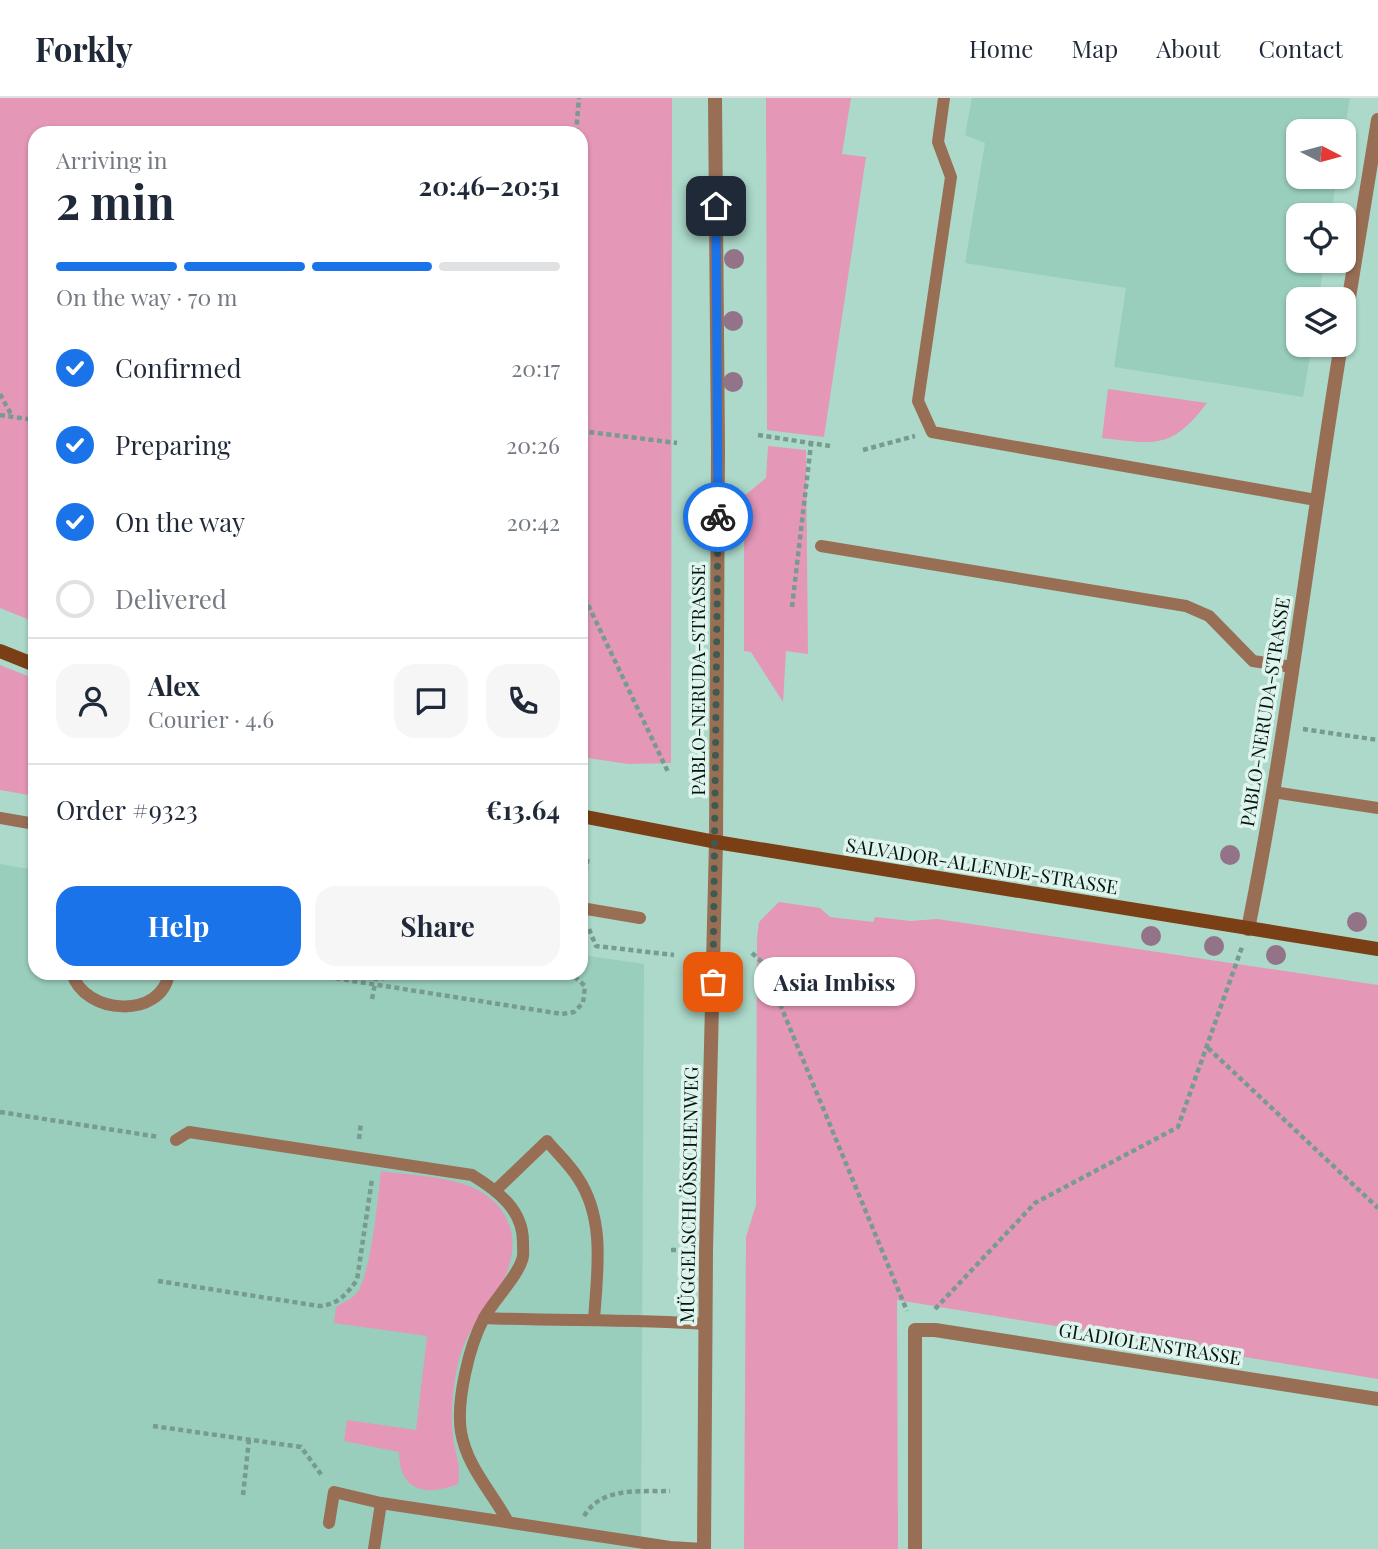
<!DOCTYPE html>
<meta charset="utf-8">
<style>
body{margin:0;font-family:"Playfair Display",serif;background:#f6f6f7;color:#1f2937;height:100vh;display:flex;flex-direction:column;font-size:26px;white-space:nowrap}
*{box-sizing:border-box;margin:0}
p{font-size:23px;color:#747a83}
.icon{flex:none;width:38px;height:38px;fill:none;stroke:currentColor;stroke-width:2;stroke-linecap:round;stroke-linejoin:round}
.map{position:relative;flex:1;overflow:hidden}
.drawer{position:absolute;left:28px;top:28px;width:560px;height:854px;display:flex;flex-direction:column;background:#fff;border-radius:21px;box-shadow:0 2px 5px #0004}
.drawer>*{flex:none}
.needle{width:46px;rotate:96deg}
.fabs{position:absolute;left:1286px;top:21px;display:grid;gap:14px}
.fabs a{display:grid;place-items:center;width:70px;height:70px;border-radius:14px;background:#fff;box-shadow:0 2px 5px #0004;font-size:35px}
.pin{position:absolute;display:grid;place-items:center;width:60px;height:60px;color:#fff;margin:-30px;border-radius:14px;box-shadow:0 4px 10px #0006}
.courier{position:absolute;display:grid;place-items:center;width:70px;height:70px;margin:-35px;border:5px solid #1a73e8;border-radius:50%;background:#fff;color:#222;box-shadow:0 2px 9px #0007}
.bubble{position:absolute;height:49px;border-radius:21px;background:#fff;box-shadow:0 2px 5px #0004;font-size:23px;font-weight:700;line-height:49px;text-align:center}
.overview em{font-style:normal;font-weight:700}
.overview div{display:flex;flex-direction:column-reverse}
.overview{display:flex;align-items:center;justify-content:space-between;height:119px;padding:0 28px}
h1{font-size:46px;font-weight:700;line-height:52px}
.bar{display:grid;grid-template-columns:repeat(4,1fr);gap:10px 7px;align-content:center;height:84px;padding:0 28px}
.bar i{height:9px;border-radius:5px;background:#e0e1e3}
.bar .selected{background:#1a73e8}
.bar p{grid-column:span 4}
.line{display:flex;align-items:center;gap:18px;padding:0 28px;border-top:2px solid #e0e1e3}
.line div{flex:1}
.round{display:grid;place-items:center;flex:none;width:74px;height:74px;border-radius:21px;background:#f6f6f7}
ol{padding:0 28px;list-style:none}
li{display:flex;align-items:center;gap:21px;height:77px}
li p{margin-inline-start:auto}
li .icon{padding:7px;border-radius:50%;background:#1a73e8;color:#fff;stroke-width:4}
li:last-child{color:#747a83}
li i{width:38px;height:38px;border:4px solid #e0e1e3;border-radius:50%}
.primary-button{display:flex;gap:14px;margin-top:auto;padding:14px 28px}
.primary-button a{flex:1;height:80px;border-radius:21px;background:#1a73e8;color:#fff;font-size:28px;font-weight:700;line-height:80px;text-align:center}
.primary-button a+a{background:#f6f6f7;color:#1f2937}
header{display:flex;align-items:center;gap:42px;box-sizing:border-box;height:98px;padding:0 35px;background:#fff;border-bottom:2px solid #e0e1e3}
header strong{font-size:33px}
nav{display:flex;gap:38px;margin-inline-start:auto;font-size:24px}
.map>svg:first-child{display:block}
.built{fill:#99cebd}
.green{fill:#e597b8}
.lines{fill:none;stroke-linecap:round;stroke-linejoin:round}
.path{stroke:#779b8f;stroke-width:4.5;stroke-dasharray:5 3.5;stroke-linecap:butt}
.service{stroke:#986e55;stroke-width:12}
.minor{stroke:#986e55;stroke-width:14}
.tertiary{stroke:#986e55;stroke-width:14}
.secondary{stroke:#7a3f14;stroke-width:14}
.tree{fill:#937388}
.done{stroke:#3f5a51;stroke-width:7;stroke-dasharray:0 12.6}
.route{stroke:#1a73e8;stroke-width:9}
.labels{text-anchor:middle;stroke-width:7;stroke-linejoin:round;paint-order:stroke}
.street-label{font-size:19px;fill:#041510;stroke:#def4ec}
</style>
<header>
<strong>Forkly</strong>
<nav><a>Home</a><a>Map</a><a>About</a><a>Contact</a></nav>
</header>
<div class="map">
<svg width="1378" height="1451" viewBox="0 0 1378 1451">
<rect width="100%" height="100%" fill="#acd9ca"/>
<g class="built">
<polygon points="972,0 1350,0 1344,36 1344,33 1298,33 1298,79 1337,79 1331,117 1298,117 1298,163 1324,163 1319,201 1298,201 1298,247 1312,247 1303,299 1114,269 1126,190 965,165 985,45 965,37"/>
<polygon points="0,766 35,772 35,875 581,875 581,857 644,866 641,1451 0,1451"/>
</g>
<g class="green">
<polygon points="0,0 672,0 671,665 628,666 581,659 581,35 35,35 35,524 0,510"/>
<polygon points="766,0 851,0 842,56 866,59 824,339 767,332"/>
<path d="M 1108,291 L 1207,305 C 1171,352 1156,346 1102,340 Z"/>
<polygon points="768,348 806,352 808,556 786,553 783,604 751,554 744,553 744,398 766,380"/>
<polygon points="0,567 35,581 35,698 0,692"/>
<polygon points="779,804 820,810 830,819 873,824 875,819 911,823 937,821 1378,887 1378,1281 897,1202 898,1451 744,1451 746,1139 756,1107 757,840 759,824"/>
<path d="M 381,1073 C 425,1080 493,1076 510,1129 C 515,1145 512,1165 504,1181 C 487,1214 465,1230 457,1270 C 452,1294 450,1320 454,1345 C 457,1362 461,1368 458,1386 C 426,1399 399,1393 399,1354 L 344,1343 L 347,1322 L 416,1332 L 427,1238 L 334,1225 L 336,1209 C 342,1205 350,1202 355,1197 C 371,1182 378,1098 381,1073 Z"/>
</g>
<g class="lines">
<g class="path">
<polyline points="576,35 579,0"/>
<polyline points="0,296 12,318"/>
<polyline points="0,317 35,322"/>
<polyline points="581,333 677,345"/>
<polyline points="758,337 830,348"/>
<polyline points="863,352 915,338"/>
<polyline points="581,492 669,676"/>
<polyline points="792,509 811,346"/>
<polyline points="1303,631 1378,642"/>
<polyline points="583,791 588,758"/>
<polyline points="589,831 596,848 674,857"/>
<polyline points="752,855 763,865 907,1213"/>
<polyline points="302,875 562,916 574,914 583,905 585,888 575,879 555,875"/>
<polyline points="367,875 372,880 380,882 391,875"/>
<polyline points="372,901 375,886"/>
<polyline points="1208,950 1378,1110"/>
<polyline points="0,1014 159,1039"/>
<polyline points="359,1041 361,1025"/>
<polyline points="671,1152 680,1152"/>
<path d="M 158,1183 L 319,1208 C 337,1207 346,1197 357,1182 L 372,1081"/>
<polyline points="935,1211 1035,1105 1178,1029 1242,849"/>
<polyline points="153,1328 301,1349 323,1379"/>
<polyline points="243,1397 249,1341"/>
<path d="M 584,1418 C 602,1388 640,1394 670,1393"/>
</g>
<g class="service">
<polyline points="944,0 938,44 951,79 918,303 932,334 1316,402"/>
<polyline points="821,448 1186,508 1209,518 1253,563 1292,569"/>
<polyline points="1273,694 1378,710"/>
<polyline points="0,720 35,726"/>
<polyline points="581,810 640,820"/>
<path d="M 72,875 C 84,917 162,922 169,875"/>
<path d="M 176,1042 L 189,1034 L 472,1077 C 498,1093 524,1112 523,1146 C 523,1151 524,1158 522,1162 C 517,1179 493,1203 484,1220 C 469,1248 456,1303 461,1334 C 467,1369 492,1394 508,1424"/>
<path d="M 496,1092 L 547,1043 C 557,1055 570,1067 578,1080 C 606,1122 597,1175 594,1222"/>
<path d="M 484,1220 C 558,1223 632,1221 706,1226"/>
<polyline points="329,1425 334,1394 381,1405"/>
<polyline points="374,1451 381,1405 670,1449 703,1451"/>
</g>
<g class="minor">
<polyline points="1344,230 1378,22"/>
<path d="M 1248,831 C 1287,638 1309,441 1341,247"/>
<polyline points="915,1451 915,1232 935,1232 1378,1301"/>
</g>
<polyline class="tertiary" points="704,1451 706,1152 716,744 718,351 715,0"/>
<g class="secondary">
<polyline points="0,553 35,567"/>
<polyline points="581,718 716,744 1378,851"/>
</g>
</g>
<g class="tree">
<circle cx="733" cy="99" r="10"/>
<circle cx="734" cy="161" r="10"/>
<circle cx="733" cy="223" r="10"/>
<circle cx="733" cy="284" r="10"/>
<circle cx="1230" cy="757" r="10"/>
<circle cx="1357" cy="824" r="10"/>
<circle cx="1151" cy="838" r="10"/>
<circle cx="1214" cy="848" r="10"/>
<circle cx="1276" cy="857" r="10"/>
</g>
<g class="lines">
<polyline class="done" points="713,884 718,419"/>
<polyline class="route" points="716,108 718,419"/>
</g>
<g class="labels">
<g class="street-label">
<text transform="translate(698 582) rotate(-90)" y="7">PABLO-NERUDA-STRASSE</text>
<text transform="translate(1265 614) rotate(-81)" y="7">PABLO-NERUDA-STRASSE</text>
<text transform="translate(982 768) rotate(9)" y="7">SALVADOR-ALLENDE-STRASSE</text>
<text transform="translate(689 1097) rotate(-89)" y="7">MÜGGELSCHLÖSSCHENWEG</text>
<text transform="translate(1150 1246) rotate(9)" y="7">GLADIOLENSTRASSE</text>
</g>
</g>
</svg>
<div class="fabs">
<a><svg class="needle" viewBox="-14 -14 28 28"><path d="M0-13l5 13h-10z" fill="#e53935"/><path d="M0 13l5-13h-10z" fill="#747a83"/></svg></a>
<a><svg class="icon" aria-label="locate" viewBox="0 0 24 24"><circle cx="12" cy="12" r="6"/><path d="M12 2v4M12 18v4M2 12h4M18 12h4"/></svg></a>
<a><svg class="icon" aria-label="layers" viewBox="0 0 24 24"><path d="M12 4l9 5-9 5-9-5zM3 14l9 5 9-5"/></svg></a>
</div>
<div class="pin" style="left:713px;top:884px;background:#ea580c"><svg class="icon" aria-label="bag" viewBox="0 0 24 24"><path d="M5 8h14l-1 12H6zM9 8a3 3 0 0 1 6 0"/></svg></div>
<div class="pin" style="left:716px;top:108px;background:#1f2937"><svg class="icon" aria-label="home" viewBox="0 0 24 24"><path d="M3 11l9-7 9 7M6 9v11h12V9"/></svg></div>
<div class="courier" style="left:718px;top:419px"><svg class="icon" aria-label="bike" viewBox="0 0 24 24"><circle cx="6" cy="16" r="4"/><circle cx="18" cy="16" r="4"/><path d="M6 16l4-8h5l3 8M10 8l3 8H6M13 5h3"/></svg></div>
<div class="bubble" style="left:754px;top:859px;width:161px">Asia Imbiss</div>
<section class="drawer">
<div class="overview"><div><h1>2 min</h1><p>Arriving in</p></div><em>20:46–20:51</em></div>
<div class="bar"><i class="selected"></i><i class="selected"></i><i class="selected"></i><i></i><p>On the way · 70 m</p></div>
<ol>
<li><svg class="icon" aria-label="check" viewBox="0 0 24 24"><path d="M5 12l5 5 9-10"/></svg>Confirmed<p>20:17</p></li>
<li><svg class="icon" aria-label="check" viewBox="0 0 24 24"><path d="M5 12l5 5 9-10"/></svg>Preparing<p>20:26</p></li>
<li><svg class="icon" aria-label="check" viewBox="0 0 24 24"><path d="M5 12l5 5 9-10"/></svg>On the way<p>20:42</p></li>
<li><i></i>Delivered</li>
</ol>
<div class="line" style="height:126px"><a class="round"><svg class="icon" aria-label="person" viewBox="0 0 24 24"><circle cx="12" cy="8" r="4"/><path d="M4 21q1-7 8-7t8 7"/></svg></a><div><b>Alex</b><p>Courier · 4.6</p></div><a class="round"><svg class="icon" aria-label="chat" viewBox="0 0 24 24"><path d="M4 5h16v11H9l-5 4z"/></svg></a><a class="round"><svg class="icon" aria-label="phone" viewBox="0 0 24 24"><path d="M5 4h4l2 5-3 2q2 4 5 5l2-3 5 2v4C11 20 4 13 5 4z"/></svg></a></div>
<div class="line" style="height:91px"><div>Order #9323</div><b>€13.64</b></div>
<div class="primary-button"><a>Help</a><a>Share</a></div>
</section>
</div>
